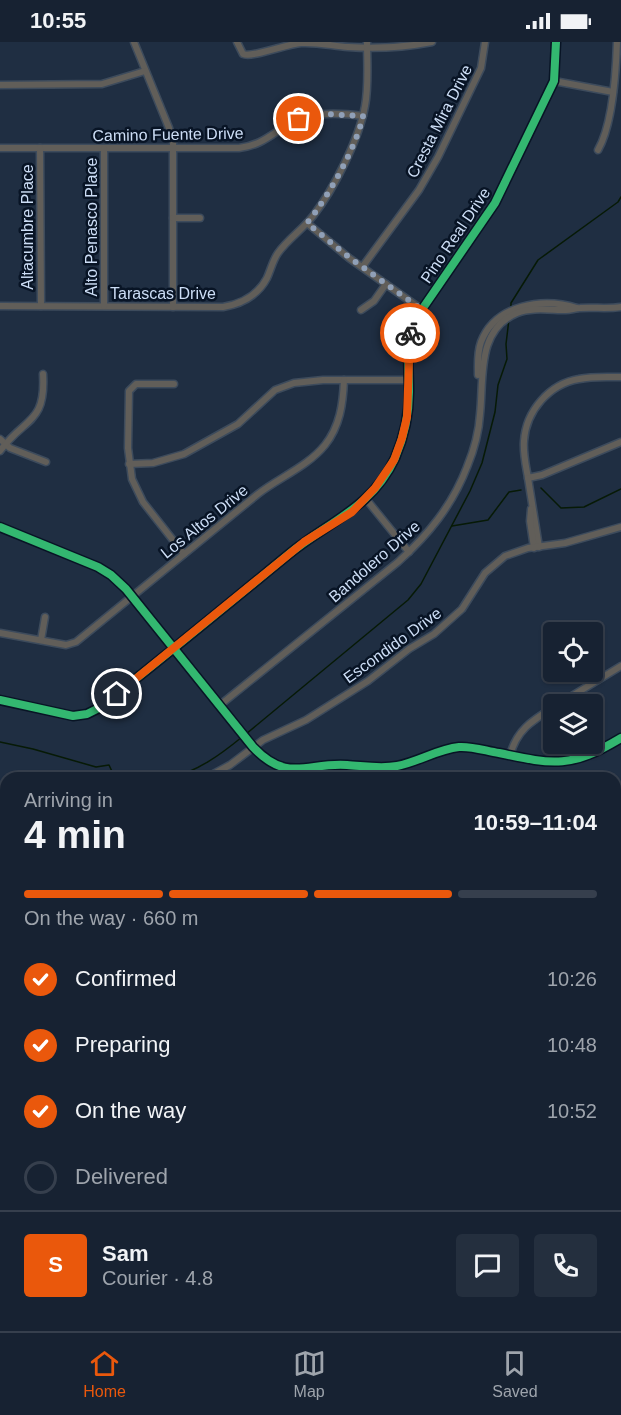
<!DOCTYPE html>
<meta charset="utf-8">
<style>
body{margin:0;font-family:Helvetica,sans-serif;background:#242f3e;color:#f1f3f6;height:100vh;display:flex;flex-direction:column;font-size:22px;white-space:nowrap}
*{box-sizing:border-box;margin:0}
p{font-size:20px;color:#9ea4ac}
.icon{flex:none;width:33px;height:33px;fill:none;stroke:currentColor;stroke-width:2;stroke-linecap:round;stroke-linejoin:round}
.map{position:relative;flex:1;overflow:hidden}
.details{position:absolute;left:0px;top:730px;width:621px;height:560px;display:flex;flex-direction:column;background:#172232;border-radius:18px 18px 0 0;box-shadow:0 2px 4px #0004,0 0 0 2px #363f4d}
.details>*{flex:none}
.controls{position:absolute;left:543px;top:580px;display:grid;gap:12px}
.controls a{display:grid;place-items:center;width:60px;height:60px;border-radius:6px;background:#172232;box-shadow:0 2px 4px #0004,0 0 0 2px #363f4d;font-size:30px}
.pin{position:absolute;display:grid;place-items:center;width:51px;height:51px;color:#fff;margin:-26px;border:3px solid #fff;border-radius:50%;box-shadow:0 2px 6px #0007}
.courier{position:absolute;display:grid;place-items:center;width:60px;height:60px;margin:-30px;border:4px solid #ea580c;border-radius:50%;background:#fff;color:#222;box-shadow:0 2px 8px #0007}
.headline em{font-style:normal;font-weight:800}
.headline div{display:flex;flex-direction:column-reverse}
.headline{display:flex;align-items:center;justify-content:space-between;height:102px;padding:0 24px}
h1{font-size:39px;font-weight:800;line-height:45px}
.bar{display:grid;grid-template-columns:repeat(4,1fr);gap:9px 6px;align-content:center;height:72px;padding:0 24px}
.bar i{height:8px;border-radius:4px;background:#363f4d}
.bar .current{background:#ea580c}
.bar p{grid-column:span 4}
.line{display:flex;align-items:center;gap:15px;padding:0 24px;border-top:2px solid #363f4d}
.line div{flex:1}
.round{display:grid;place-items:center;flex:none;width:63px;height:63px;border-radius:6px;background:#242f3e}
ol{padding:0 24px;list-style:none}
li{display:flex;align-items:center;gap:18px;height:66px}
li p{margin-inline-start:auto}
li .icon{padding:6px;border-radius:50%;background:#ea580c;color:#fff;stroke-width:4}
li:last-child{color:#9ea4ac}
li i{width:33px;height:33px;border:3px solid #363f4d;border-radius:50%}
.status{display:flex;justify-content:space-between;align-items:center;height:42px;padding:0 30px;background:#172232;direction:ltr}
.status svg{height:16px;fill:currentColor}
.tabs{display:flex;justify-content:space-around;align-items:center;height:84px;border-top:2px solid #363f4d;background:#172232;font-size:16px;color:#9ea4ac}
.tabs a{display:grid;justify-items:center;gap:3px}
.tabs .current{color:#ea580c}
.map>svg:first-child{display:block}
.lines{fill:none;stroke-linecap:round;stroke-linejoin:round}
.stream{stroke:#071a06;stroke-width:1.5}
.minor-casing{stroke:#3d4b5c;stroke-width:9}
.major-casing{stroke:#3d4b5c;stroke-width:10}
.minor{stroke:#615e59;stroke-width:6}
.major{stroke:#645d4f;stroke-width:8}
.cycleway-casing{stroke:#081425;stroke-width:11}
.cycleway{stroke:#33b770;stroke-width:8}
.done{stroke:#90a0b7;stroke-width:6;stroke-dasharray:0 10.8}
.route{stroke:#ea580c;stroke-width:8}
.labels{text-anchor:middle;stroke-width:5;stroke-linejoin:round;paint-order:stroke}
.street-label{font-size:16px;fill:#cddef6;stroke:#081425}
</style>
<div class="status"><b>10:55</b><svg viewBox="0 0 49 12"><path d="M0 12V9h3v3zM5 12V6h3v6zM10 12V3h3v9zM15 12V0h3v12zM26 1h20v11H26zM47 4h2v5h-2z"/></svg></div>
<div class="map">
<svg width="621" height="1289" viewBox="0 0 621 1289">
<rect width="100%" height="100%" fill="#1f2e42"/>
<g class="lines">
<g class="stream">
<polyline points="511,267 511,261 538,218 618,160 621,155"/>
<polyline points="541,446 561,466 584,465 621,447"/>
<polyline points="452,484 488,478 509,450 521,448"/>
<polyline points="246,692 408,558 421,542 470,449 482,421 495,370 498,343 507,317 506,302 509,277"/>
<polyline points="0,700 33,707 96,725 109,723 115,736"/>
<path d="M 170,736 C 198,729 220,713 242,695"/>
<polyline points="0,1155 6,1151"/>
</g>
<defs>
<g id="minor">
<polyline points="134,0 169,86 173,100 173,265"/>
<path d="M 237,0 L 243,12 C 252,16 287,2 301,1 C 317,0 333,4 348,5 C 376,7 406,5 432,0"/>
<polyline points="554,39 613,50"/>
<polyline points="0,43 102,42 145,29"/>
<path d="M 0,106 L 239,106 C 264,103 273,90 293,80 C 313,69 341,71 363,74"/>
<polyline points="40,106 41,264"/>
<path d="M 598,108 C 613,82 616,30 617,0"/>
<polyline points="173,176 200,176"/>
<polyline points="307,181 349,216 421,267"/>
<polyline points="363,224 419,148 438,115 481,26 485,0"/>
<path d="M 0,264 L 223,265 C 241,262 258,253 267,236 C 271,227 273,218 278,211 C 288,197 302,188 313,174 C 334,147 359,97 365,64 C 369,43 367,21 367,0"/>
<polyline points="104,264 104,107"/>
<polyline points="361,268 374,259 386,242"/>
<path d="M 478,333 C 478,322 477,311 481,300 C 495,263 542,255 577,266"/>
<path d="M 621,335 C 607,335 592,334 579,337 C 549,342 526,369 524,399 C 523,412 526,424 528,436 L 542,433 L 621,400"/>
<polyline points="174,342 136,342 129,349 128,406 132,437 143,460 184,512"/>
<polyline points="0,397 10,406 46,420"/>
<path d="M 0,409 C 25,375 46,382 43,332"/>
<polyline points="129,422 153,421 184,412 238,382 275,348 294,341 323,338 409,338"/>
<polyline points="528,436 539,505"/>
<polyline points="366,457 409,510"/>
<polyline points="531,467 530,479 534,506"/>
<path d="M 0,485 L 98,525 L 111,533 L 126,547 L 253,705 C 288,742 307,720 347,723 C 364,724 380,727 397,724 C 418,720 438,707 459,705 C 472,704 486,709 499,711 C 555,723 571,726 621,696"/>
<path d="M 0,591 L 66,603 L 76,600 C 137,551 197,501 258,452 C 280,435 307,425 325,403 C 340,384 343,362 344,338"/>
<polyline points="41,598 45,575"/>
<path d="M 0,658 L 73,674 L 87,672 L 99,666 C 163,616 226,564 289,512 C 328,480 372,466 395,416 C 404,395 409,373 409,350 C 409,327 406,304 412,282 L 495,161 L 554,39 L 556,0"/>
<path d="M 220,663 L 398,520 C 428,493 452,464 467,425 C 474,408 479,390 480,372 C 484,336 476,288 517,271 C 532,265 550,268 566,268 C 571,268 575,266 580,266 C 594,265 607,267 621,265"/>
<polyline points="557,663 621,624"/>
<path d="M 510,714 C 516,688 533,678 554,665"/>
<polyline points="399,723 399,736"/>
<polyline points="206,736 230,723 263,698 306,678 368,639 409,607 434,592 462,567 485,531 505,514 528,506 565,501 621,485"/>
<polyline points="0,757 6,756"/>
<polyline points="615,773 621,771"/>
<polyline points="615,928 621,926"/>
<polyline points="615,951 621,967"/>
<polyline points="0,968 6,963"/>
<polyline points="615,1062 621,1066"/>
<polyline points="0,1106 6,1095"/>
<polyline points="615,1189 621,1181"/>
<polyline points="0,1233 6,1218"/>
<polyline points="42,1289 47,1284"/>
<polyline points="125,1289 128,1284"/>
<polyline points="292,1289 298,1284"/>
<polyline points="381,1289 385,1284"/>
<polyline points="457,1289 461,1284"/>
<polyline points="536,1289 540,1284"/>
</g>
<g id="major">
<polyline points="0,835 6,842"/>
<polyline points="615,1211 621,1215"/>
<polyline points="615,1222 621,1227"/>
</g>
</defs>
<use href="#minor" class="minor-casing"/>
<use href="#major" class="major-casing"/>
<use href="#minor" class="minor"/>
<use href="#major" class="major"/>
<defs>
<g id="cycleway">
<path d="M 0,485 L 98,525 L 111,533 L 126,547 L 253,705 C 288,742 307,720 347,723 C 364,724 380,727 397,724 C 418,720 438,707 459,705 C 472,704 486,709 499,711 C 555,723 571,726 621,696"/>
<path d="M 0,658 L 73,674 L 87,672 L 99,666 C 163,616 226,564 289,512 C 328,480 372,466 395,416 C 404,395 409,373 409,350 C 409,327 406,304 412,282 L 495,161 L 554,39 L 556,0"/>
</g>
</defs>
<use href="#cycleway" class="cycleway-casing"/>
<use href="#cycleway" class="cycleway"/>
</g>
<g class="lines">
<path class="done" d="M 299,77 L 325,72 L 363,74 C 357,104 327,157 307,181 L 350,216 L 421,267 L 412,282 L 410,291"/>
<polyline class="route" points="117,652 304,500 352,470 375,446 394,418 402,396 407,375 410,291"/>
</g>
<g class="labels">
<g class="street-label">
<text transform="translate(439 79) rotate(-63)" y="6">Cresta Mira Drive</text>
<text transform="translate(168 92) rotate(-1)" y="6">Camino Fuente Drive</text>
<text transform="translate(27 185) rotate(-90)" y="6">Altacumbre Place</text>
<text transform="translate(91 185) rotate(-90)" y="6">Alto Penasco Place</text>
<text transform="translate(455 193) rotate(-56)" y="6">Pino Real Drive</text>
<text x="163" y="257">Tarascas Drive</text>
<text transform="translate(204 479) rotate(-39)" y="6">Los Altos Drive</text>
<text transform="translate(374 519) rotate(-41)" y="6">Bandolero Drive</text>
<text transform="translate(392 603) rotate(-36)" y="6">Escondido Drive</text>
</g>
</g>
</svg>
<div class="controls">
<a><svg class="icon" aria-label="locate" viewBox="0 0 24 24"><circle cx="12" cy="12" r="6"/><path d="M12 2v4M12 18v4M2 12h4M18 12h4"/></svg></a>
<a><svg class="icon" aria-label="layers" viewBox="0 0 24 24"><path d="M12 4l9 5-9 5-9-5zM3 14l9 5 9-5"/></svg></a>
</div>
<div class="pin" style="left:299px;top:77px;background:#ea580c"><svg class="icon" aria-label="bag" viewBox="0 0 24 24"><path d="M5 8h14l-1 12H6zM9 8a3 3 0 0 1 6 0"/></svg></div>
<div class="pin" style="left:117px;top:652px;background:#1f2937"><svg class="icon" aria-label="home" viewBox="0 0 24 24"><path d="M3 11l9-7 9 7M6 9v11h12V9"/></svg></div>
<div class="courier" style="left:410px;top:291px"><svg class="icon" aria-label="bike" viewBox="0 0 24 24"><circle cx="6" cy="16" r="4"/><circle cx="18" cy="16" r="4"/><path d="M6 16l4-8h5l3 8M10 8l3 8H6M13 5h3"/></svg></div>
<section class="details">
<div class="headline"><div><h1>4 min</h1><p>Arriving in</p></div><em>10:59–11:04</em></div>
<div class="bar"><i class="current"></i><i class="current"></i><i class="current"></i><i></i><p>On the way · 660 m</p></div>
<ol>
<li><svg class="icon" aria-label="check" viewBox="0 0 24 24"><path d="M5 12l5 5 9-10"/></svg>Confirmed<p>10:26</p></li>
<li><svg class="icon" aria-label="check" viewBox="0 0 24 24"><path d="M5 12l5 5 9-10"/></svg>Preparing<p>10:48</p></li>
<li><svg class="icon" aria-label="check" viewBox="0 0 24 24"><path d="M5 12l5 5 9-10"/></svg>On the way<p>10:52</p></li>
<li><i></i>Delivered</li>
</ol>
<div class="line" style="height:108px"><b class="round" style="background:#ea580c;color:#fff">S</b><div><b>Sam</b><p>Courier · 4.8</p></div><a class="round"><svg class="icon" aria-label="chat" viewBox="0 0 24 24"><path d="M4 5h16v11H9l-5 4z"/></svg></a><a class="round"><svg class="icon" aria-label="phone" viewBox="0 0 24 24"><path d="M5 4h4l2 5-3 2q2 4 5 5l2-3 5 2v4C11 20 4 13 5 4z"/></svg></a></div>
</section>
</div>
<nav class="tabs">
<a class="current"><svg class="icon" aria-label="home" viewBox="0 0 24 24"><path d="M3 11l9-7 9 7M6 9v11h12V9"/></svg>Home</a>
<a><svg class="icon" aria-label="map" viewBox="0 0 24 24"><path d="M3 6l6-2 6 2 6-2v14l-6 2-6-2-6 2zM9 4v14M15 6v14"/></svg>Map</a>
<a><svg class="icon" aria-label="saved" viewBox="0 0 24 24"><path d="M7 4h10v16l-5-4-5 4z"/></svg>Saved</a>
</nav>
